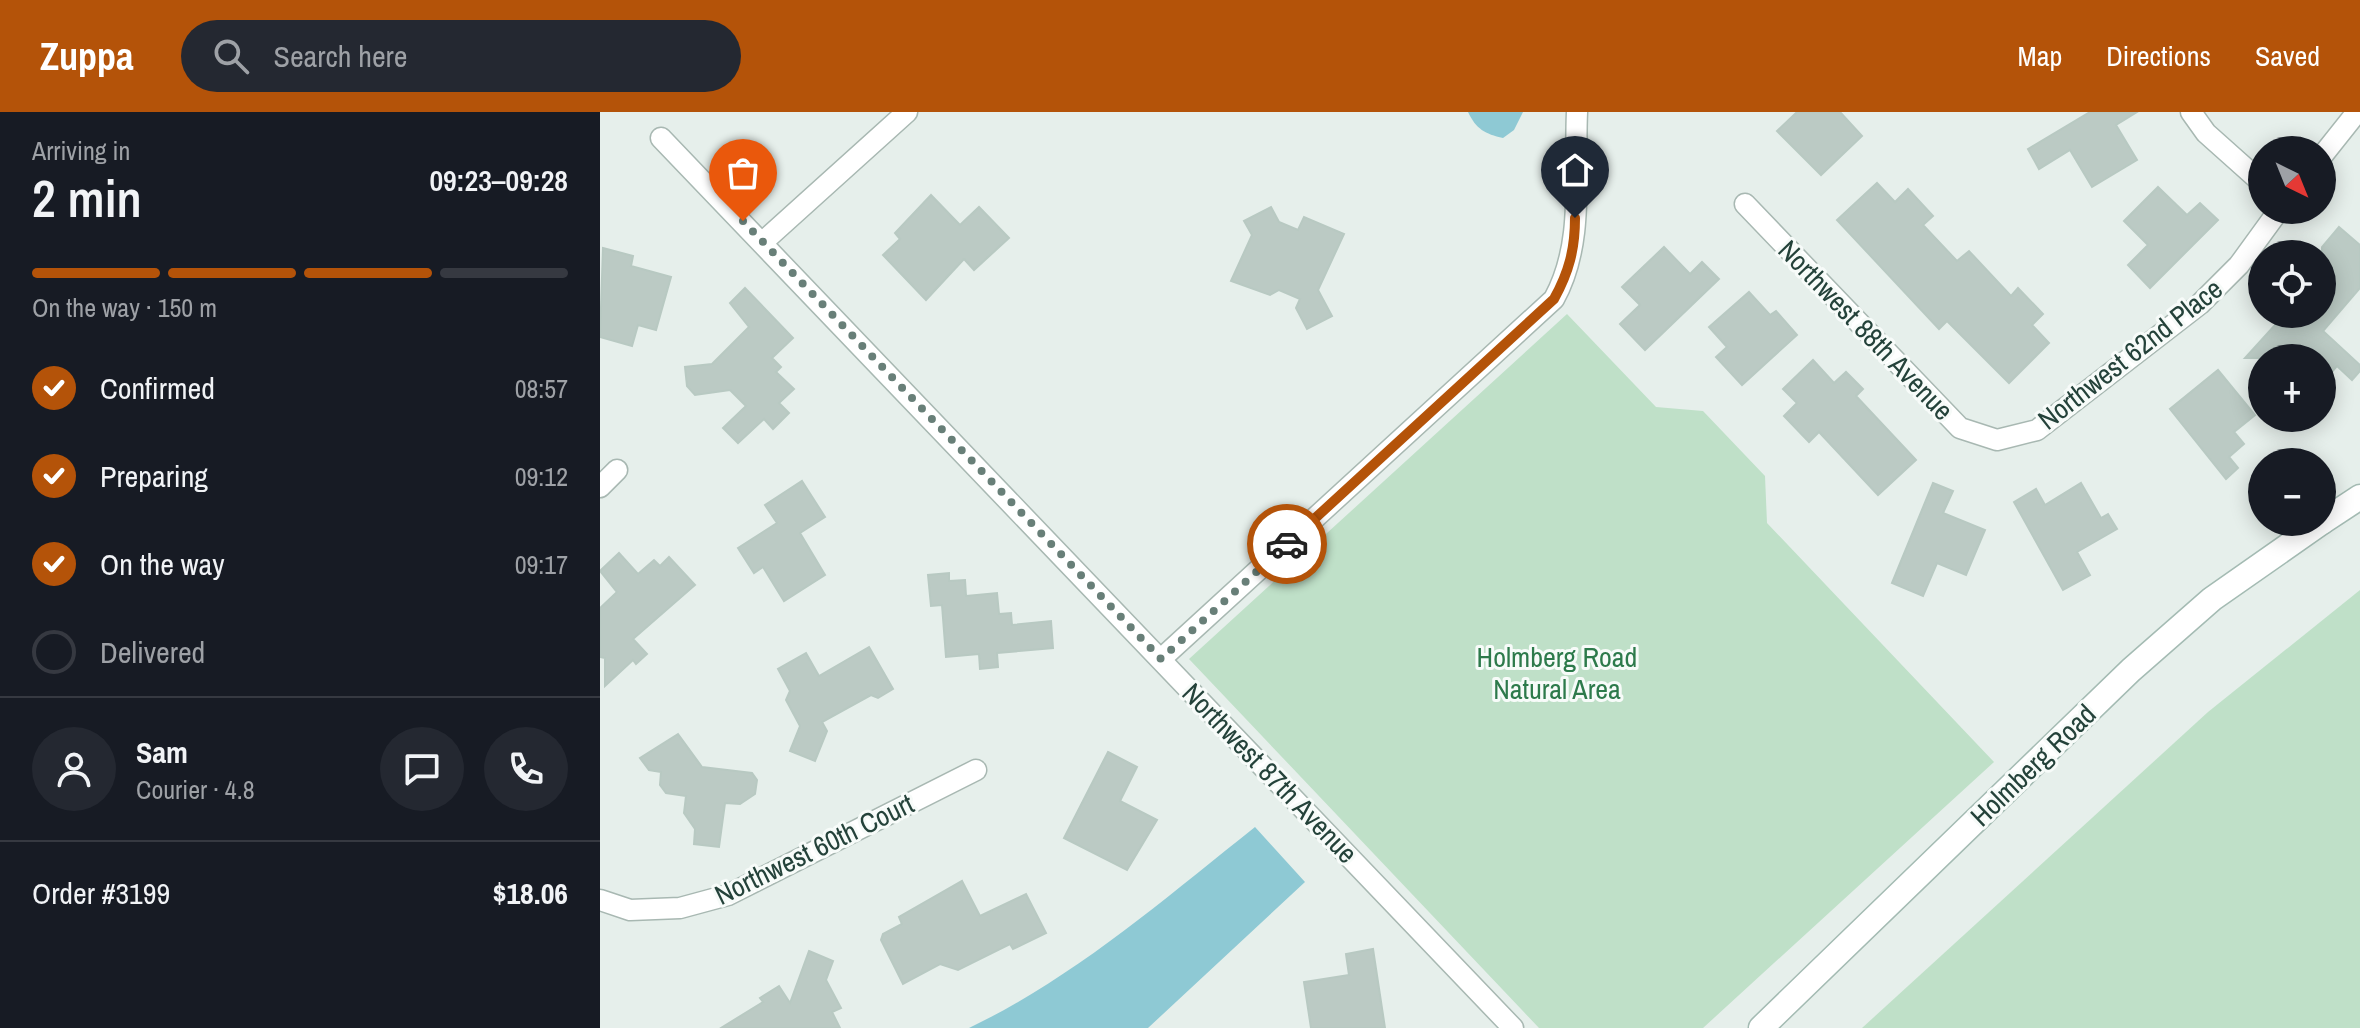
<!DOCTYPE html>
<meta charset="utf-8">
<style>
body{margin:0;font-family:"Archivo Narrow",sans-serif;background:#242831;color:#f1f3f6;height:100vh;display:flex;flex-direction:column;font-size:30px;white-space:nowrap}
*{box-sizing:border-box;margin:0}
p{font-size:26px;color:#9ea1a6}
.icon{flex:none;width:44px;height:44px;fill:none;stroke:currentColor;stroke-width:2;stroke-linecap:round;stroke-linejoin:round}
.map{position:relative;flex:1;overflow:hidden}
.details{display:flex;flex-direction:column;background:#171b24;width:600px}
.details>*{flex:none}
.needle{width:52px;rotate:137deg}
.buttons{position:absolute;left:1648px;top:24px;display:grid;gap:16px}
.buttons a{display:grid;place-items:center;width:88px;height:88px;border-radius:50%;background:#171b24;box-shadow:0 4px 20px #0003;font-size:40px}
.pin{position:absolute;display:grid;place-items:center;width:68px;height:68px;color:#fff;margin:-82px -34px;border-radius:50% 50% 50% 0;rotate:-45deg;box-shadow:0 0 8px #0007}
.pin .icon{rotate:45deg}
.courier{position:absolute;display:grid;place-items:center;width:80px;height:80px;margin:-40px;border:6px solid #b45309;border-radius:50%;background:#fff;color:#222;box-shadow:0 2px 10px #0007}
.summary em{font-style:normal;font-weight:600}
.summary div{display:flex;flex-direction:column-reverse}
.summary{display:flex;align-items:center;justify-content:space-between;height:136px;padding:0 32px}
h1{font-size:52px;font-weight:600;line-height:60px}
.bar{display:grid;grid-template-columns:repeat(4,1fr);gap:12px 8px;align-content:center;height:96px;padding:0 32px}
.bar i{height:10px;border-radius:6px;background:#363941}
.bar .selected{background:#b45309}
.bar p{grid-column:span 4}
.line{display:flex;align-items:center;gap:20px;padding:0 32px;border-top:2px solid #363941}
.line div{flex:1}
.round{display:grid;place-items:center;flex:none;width:84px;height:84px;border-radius:42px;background:#242831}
ol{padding:0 32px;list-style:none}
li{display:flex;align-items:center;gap:24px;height:88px}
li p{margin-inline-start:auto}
li .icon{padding:8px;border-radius:50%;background:#b45309;color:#fff;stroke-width:4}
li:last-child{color:#9ea1a6}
li i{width:44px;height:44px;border:4px solid #363941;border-radius:50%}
header{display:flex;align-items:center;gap:48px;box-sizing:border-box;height:112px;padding:0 40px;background:#b45309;color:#fff}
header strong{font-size:38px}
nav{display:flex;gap:44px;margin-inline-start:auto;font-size:28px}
.search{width:560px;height:72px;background:#242831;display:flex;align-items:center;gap:20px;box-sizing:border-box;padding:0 28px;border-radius:44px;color:#9ea1a6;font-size:30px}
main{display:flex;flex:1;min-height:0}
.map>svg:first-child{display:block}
.green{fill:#bfe0c8}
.water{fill:#8ec9d4}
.building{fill:#bbcac4;stroke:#b8c9c2;stroke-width:2}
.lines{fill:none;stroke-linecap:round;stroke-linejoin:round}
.street-casing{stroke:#a8b8b2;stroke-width:23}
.secondary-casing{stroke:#a4bbb3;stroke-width:27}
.street{stroke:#fff;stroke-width:20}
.secondary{stroke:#fff;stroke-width:24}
.done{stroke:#687f78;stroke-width:8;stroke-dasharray:0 14.4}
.route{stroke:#b45309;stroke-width:10}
.labels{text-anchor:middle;stroke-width:6;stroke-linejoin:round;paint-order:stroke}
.street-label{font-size:28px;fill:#24423a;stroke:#f7fbf9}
.park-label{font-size:28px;fill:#2d7a4b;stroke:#f7fbf9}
</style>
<header>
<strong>Zuppa</strong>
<div class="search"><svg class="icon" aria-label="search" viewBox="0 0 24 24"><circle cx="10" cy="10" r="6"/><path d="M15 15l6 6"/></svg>Search here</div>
<nav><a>Map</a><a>Directions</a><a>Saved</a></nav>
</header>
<main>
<section class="details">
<div class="summary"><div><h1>2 min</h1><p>Arriving in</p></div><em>09:23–09:28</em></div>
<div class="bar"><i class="selected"></i><i class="selected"></i><i class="selected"></i><i></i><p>On the way · 150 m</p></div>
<ol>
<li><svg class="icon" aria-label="check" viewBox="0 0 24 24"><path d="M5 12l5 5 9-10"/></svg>Confirmed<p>08:57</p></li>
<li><svg class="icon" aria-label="check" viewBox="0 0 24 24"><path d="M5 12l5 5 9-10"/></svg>Preparing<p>09:12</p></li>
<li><svg class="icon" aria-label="check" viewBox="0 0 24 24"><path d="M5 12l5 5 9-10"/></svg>On the way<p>09:17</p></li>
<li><i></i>Delivered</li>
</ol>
<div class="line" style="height:144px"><a class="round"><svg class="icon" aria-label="person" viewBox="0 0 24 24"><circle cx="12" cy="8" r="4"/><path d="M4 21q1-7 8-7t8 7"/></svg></a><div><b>Sam</b><p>Courier · 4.8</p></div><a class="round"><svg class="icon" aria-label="chat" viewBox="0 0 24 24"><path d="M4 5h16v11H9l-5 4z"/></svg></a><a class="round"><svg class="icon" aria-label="phone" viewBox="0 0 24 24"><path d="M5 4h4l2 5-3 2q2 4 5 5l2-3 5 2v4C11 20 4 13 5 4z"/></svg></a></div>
<div class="line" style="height:104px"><div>Order #3199</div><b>$18.06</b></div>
</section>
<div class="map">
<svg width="1760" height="916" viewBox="0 0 1760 916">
<rect width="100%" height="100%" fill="#e6efeb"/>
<g class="green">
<polygon points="967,202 1056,295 1103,299 1165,364 1167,411 1394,650 1103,916 939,916 589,547"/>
<polygon points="1760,478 1760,916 1262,916 1608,600"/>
</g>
<g class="water">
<path d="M 868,0 L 923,0 L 914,18 L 903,26 C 885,22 876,17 868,0 Z"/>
<path d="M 655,715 L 705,770 L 548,916 L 369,916 C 475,865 563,788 655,715 Z"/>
</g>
<g class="building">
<polygon points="1197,0 1240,0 1262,24 1221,63 1177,19"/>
<polygon points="1490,0 1537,0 1516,13 1537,48 1492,75 1470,38 1439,57 1428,37"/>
<polygon points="1277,71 1295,90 1308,77 1333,104 1323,113 1357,149 1369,139 1411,184 1418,176 1443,202 1432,213 1449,231 1409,271 1347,209 1339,217 1237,108"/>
<polygon points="1558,75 1587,103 1600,91 1618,108 1550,176 1528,153 1548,133 1524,109"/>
<polygon points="331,83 360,113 379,95 409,126 374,158 364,147 326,188 283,143 300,127 295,121"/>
<polygon points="671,95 679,110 698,118 704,105 744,122 718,178 732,204 707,217 696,196 700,187 679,178 670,183 631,169 652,123 644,109"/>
<polygon points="1739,115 1760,133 1760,176 1723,219 1760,253 1760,259 1752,268 1737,254 1722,271 1722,246 1645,246 1685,202 1722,202 1722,135"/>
<polygon points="1064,135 1090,162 1102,150 1119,167 1045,238 1020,212 1040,193 1022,175"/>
<polygon points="3,136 33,144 31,154 71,165 56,218 38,213 32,234 0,225"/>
<polygon points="145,176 193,226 172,246 181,255 176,260 194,277 179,291 189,301 173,317 164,307 138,331 123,316 146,294 130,278 95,283 87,274 85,255 112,252 149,215 130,191"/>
<polygon points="1149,180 1170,203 1176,199 1197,223 1142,273 1116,245 1127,235 1109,215"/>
<polygon points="1213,248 1234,271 1246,260 1263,277 1256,284 1316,348 1278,383 1219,320 1209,330 1184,304 1197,291 1183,277"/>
<polygon points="1618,258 1655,303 1634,320 1644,332 1629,345 1638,356 1626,367 1570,297"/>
<polygon points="202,369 225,405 200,421 225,463 184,489 163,455 154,461 138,436 177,411 165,393"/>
<polygon points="1333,371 1353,379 1343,401 1385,418 1366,463 1337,451 1323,484 1292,471"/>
<polygon points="1481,371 1501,406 1508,402 1517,417 1477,440 1490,463 1463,478 1414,390 1436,377 1445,393"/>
<polygon points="19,441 38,462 54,448 60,454 69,445 95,473 33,527 47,542 36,552 33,548 5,574 5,546 0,545 0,496 17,480 0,459"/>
<polygon points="349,461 349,469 365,468 366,484 397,481 399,502 411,501 412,513 451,509 453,536 397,541 398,555 380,557 379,542 346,545 342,493 331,494 328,463"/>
<polygon points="269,535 293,577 278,586 271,583 222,610 227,619 215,649 190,639 200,614 186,588 190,579 178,557 206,541 219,564"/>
<polygon points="78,622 102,655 152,661 157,668 155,682 140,692 125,691 119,735 94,732 95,717 84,701 86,684 66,681 60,673 61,660 49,658 40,646"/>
<polygon points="508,640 537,655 520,689 557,708 527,758 464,726"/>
<polygon points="362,769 380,804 426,782 446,821 413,837 410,832 358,858 340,852 303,872 281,828 283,822 302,812 299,805"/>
<polygon points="773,837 785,916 711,916 704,870 749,863 746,842"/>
<polygon points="209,839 233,849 226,868 241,896 232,900 240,916 121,916 163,890 160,886 179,874 190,891"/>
</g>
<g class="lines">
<defs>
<g id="street">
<polyline points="1591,0 1606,21 1662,71"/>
<polyline points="61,26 913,916"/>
<polyline points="1722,44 1757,0"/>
<polyline points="1145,92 1360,316 1397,328 1437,318 1600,192 1639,153 1679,98"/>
<polyline points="164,129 307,0"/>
<polyline points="0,375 17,358"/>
<path d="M 561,547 L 954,187 C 985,131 974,63 977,0"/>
<polyline points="0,788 30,798 80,796 128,783 376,658"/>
</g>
<g id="secondary">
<polyline points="1722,410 1760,385"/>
<polyline points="1161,916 1531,558 1612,487 1722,410"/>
</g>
</defs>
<use href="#street" class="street-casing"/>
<use href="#secondary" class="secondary-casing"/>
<use href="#street" class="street"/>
<use href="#secondary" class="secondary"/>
</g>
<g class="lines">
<polyline class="done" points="143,109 561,547 687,432"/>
<path class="route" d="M 687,432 L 954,187 C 969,160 975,137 975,106"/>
</g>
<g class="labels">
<g class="street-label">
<text transform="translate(1266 218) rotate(46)" y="10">Northwest 88th Avenue</text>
<text transform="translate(1530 242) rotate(-38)" y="10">Northwest 62nd Place</text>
<text transform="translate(1433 653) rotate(-44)" y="10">Holmberg Road</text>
<text transform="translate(670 661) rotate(46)" y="10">Northwest 87th Avenue</text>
<text transform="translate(214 737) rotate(-26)" y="10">Northwest 60th Court</text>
</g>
<g class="park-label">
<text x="957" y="555">Holmberg Road<tspan x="957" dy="32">Natural Area</tspan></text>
</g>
</g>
</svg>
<div class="buttons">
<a><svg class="needle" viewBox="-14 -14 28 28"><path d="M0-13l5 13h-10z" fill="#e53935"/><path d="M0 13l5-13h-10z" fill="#9ea1a6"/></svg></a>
<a><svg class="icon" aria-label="locate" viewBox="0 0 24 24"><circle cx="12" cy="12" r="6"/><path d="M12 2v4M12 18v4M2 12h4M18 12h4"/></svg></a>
<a>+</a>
<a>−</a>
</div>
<div class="pin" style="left:143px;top:109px;background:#ea580c"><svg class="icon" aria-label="bag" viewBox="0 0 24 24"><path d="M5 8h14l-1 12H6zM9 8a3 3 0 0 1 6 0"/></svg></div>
<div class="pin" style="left:975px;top:106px;background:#1f2937"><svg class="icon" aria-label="home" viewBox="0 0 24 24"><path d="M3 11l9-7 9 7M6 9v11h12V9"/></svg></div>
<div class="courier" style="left:687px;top:432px"><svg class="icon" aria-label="car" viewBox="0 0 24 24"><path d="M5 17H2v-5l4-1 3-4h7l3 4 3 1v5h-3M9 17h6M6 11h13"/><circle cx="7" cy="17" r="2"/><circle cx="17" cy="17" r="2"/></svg></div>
</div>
</main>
